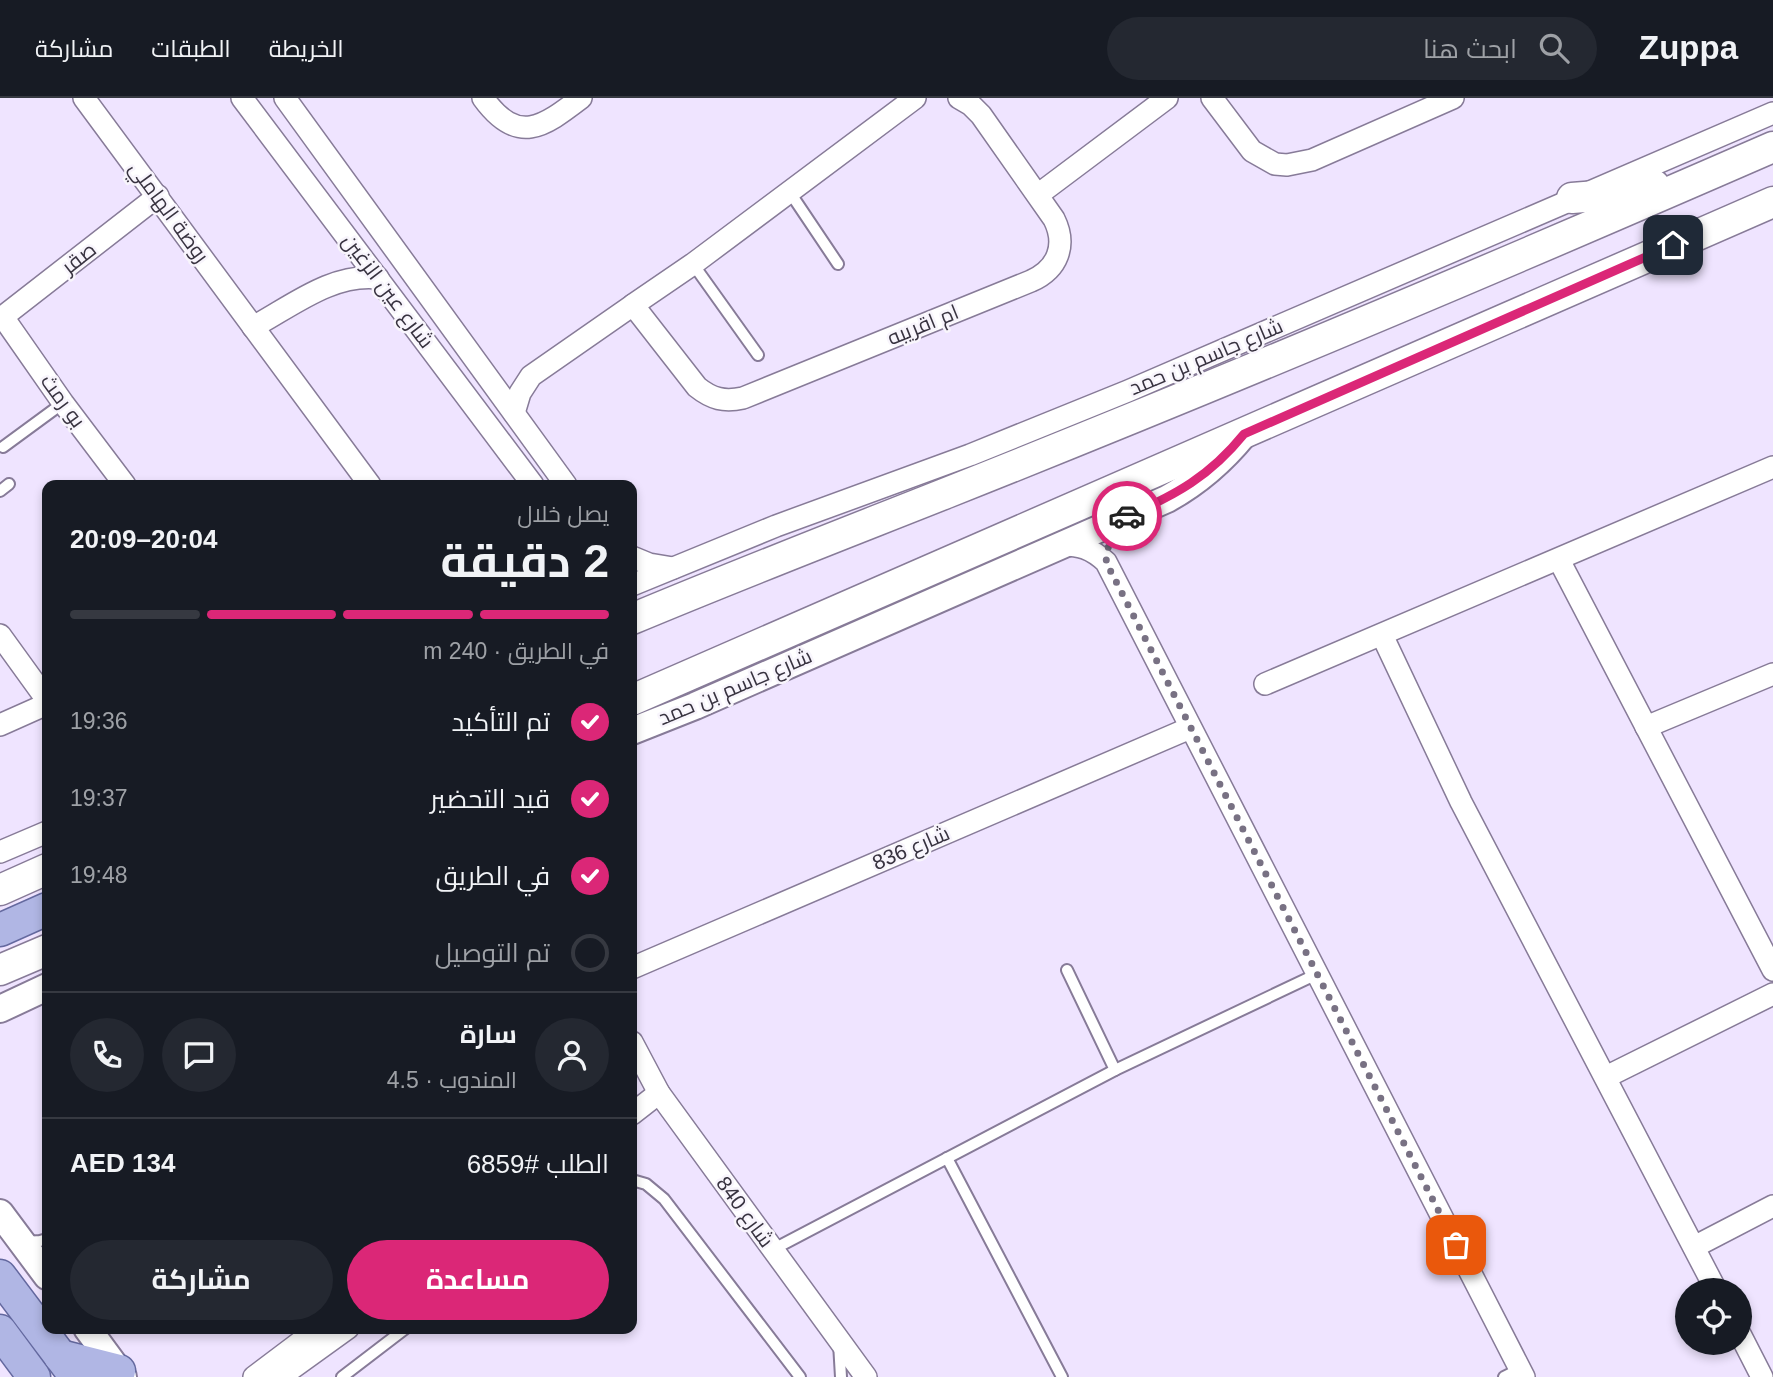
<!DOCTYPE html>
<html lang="ar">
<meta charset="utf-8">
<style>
body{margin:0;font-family:Helvetica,Cairo,sans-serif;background:#242831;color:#f1f3f6;direction:rtl;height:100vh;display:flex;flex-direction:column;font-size:26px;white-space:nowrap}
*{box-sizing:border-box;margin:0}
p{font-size:23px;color:#9ea1a6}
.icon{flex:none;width:38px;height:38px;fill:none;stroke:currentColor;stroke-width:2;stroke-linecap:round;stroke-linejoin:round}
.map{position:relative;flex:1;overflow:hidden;direction:ltr}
.details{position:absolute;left:42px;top:382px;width:595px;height:854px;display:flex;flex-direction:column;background:#171b24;border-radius:14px;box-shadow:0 4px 10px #0003;direction:rtl}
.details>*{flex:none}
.controls{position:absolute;left:1675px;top:1180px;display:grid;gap:14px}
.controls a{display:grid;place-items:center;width:77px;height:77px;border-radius:50%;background:#171b24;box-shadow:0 4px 10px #0003;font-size:35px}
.pin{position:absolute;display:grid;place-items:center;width:60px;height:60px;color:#fff;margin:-30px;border-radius:14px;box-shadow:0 4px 10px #0006}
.courier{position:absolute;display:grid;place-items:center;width:70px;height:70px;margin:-35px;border:5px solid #db2777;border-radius:50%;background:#fff;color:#222;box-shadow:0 2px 9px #0007}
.summary em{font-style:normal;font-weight:700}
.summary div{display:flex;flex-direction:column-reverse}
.summary{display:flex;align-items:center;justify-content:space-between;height:119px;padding:0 28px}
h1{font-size:46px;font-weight:700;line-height:52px}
.bar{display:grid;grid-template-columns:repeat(4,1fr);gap:10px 7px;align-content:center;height:84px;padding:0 28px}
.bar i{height:9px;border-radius:5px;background:#363941}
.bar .active{background:#db2777}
.bar p{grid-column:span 4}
.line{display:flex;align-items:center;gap:18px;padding:0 28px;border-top:2px solid #363941}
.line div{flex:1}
.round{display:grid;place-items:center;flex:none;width:74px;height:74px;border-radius:37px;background:#242831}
ol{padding:0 28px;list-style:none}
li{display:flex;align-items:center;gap:21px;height:77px}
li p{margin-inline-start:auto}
li .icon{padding:7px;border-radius:50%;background:#db2777;color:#fff;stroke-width:4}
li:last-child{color:#9ea1a6}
li i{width:38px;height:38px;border:4px solid #363941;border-radius:50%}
.cta{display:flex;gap:14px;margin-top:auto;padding:14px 28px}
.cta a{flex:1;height:80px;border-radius:42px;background:#db2777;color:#fff;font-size:28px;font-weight:700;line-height:80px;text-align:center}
.cta a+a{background:#242831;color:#f1f3f6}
header{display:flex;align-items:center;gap:42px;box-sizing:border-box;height:98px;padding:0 35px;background:#171b24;border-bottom:2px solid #363941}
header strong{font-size:33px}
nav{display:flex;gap:38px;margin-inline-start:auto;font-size:24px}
.search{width:490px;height:63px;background:#242831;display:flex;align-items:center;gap:18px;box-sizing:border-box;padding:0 24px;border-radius:38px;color:#9ea1a6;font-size:26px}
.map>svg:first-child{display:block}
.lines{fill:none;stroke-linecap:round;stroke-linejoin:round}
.service-casing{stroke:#877b98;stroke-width:14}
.minor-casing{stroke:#877b98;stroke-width:24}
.tertiary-casing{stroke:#877b98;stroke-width:30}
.secondary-casing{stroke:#877b98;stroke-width:33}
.primary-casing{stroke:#64699f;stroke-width:35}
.service{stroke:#fff;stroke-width:10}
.minor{stroke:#fff;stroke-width:21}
.tertiary{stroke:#fff;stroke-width:26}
.secondary{stroke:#fff;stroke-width:30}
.primary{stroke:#b0b6e4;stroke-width:32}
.done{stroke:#787183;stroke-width:7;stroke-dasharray:0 12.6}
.route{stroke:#db2777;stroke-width:9}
.labels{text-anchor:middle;stroke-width:5;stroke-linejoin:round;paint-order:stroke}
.street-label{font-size:21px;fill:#383340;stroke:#f8f5fc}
</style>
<header>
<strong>Zuppa</strong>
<div class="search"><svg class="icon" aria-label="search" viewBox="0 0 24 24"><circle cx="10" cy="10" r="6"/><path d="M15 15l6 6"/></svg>ابحث هنا</div>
<nav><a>الخريطة</a><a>الطبقات</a><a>مشاركة</a></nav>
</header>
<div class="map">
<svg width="1773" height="1279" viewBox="0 0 1773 1279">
<rect width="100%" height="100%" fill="#efe4ff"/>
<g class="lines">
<defs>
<g id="service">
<polyline points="789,93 838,166"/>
<polyline points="693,166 758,257"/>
<polyline points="3,349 63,305"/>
<polyline points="0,393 9,386"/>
<polyline points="1067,872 1115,972"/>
<polyline points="947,1060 1062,1279"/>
<polyline points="632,1082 646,1086 664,1101 800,1279"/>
<polyline points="26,1144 40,1143 47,1141"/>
<polyline points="772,1152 1115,972 1317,876"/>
<polyline points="839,1245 841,1279"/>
<polyline points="342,1279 406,1230"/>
<polyline points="1504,1279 1520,1271"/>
</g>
<g id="minor">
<polyline points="84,0 370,387"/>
<polyline points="242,0 533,387"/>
<polyline points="285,0 566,387"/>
<path d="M 483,0 C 518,48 543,29 581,0"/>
<path d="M 915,0 L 693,166 L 633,207 L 697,289 C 712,301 724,304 743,300 L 1031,183 C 1058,171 1067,147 1054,121 L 981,17 L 971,7 L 959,0"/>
<polyline points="1212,0 1252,53 1275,66 1287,67 1312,62 1453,0"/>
<polyline points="1039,96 1167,0"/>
<polyline points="3,219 63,305 125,387"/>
<polyline points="0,221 158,98"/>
<path d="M 253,229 C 292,208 332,175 378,180"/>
<polyline points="514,315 520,295 531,278 633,207"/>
<path d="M 1060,447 C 1079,446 1092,451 1106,464 L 1524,1279"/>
<polyline points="632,459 649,466 673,470"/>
<polyline points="1559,462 1773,872"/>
<polyline points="632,487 776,428 970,357 1128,293 1773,15"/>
<polyline points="0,537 47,602"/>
<polyline points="1382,537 1461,704 1716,1192"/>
<polyline points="1265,586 1773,369"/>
<polyline points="0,627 47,606"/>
<polyline points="1646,629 1773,576"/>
<polyline points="0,754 47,734"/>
<polyline points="632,870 1190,630"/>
<polyline points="632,944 659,995 866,1279"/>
<polyline points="1606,979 1773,896"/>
<polyline points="632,1016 659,995"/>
<polyline points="1694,1149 1773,1108"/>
<polyline points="1740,1236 1762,1279"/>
<polyline points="254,1279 319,1230"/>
<polyline points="280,1279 348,1230"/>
</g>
<g id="tertiary">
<path d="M 632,633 L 695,608 L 1167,401 C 1198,384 1222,363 1244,336"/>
<polyline points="0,911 47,889"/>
<polyline points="0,1115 47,1178"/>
<polyline points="87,1230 123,1279"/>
</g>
<g id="secondary">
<polyline points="1572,100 1622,96 1654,87"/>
<path d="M 632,521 C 737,477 843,436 949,394 C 1226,284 1500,168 1773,49"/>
<polyline points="632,602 1773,104"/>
<polyline points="0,792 47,771"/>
<polyline points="0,872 47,852"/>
</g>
<g id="primary">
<polyline points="0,832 47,811"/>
<polyline points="0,1178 76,1279"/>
<polyline points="0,1233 34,1279"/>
<polyline points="60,1258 119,1273"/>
</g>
</defs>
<use href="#service" class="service-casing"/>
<use href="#minor" class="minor-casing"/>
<use href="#tertiary" class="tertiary-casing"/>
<use href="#secondary" class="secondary-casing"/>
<use href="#primary" class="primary-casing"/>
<use href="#service" class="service"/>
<use href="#minor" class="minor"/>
<use href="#tertiary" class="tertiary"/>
<use href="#secondary" class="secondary"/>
<use href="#primary" class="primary"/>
</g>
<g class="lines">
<path class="done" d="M 1127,418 C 1111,425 1108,449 1106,464 L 1456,1147"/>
<path class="route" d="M 1127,418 C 1176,397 1210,378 1244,336 L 1673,147"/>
</g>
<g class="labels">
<g class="street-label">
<text transform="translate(169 114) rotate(54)" y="7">روضة الهاملي</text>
<text transform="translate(79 160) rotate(-38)" y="7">صقر</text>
<text transform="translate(388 193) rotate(53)" y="7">شارع عين الزغين</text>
<text transform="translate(923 227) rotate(-22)" y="7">ام اقريبه</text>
<text transform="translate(1206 259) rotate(-23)" y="7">شارع جاسم بن حمد</text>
<text transform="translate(63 303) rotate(54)" y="7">بو رمث</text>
<text transform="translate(735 589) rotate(-23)" y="7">شارع جاسم بن حمد</text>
<text transform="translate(911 750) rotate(-23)" y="7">شارع 836</text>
<text transform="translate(745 1114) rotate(54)" y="7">شارع 840</text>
</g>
</g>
</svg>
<div class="controls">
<a><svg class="icon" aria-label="locate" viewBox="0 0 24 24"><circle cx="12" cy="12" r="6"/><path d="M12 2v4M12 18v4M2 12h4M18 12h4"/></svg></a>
</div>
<div class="pin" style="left:1456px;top:1147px;background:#ea580c"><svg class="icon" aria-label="bag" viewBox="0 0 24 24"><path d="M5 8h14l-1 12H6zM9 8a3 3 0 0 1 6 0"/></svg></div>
<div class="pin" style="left:1673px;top:147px;background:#1f2937"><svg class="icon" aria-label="home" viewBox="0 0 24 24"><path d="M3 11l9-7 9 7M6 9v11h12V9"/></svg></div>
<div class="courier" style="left:1127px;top:418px"><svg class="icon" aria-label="car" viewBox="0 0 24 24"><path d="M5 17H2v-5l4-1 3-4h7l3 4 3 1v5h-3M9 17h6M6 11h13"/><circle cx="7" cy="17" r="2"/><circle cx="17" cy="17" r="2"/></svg></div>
<section class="details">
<div class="summary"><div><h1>2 دقيقة</h1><p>يصل خلال</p></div><em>20:04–20:09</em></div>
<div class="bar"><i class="active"></i><i class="active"></i><i class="active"></i><i></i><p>في الطريق · 240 m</p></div>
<ol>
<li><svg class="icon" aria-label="check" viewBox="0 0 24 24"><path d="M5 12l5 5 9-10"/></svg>تم التأكيد<p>19:36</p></li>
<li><svg class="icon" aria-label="check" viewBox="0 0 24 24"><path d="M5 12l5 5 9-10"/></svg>قيد التحضير<p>19:37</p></li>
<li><svg class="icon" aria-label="check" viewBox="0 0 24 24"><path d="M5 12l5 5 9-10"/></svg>في الطريق<p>19:48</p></li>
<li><i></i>تم التوصيل</li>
</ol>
<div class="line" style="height:126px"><a class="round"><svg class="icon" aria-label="person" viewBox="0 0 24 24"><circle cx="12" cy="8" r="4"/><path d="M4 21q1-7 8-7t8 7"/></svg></a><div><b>سارة</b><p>المندوب · 4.5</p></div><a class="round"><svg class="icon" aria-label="chat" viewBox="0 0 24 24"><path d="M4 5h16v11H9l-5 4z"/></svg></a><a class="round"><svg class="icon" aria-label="phone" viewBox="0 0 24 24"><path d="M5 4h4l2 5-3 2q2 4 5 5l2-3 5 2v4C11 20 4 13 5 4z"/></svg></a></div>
<div class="line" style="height:91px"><div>الطلب #6859</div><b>AED 134</b></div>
<div class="cta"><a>مساعدة</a><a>مشاركة</a></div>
</section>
</div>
